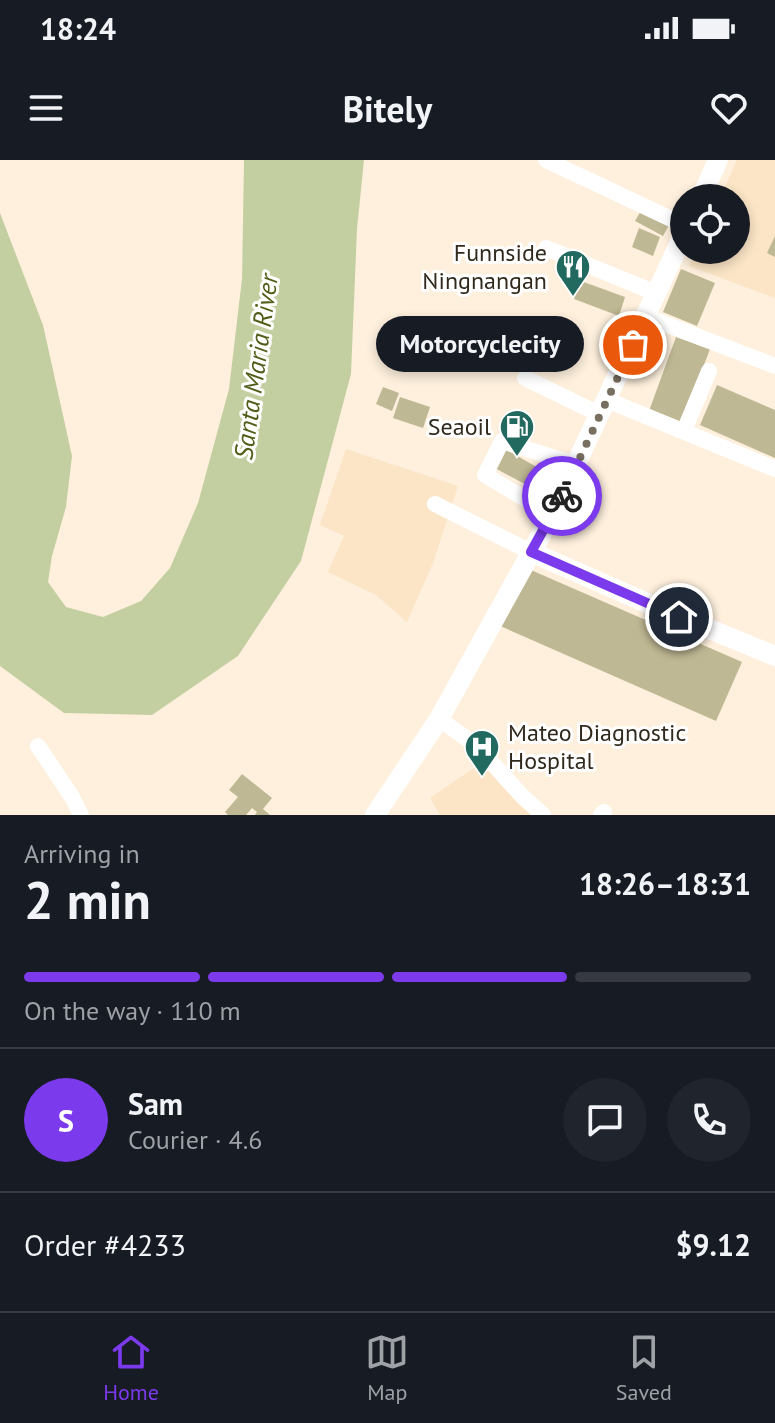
<!DOCTYPE html>
<meta charset="utf-8">
<style>
body{margin:0;font-family:"PT Sans",sans-serif;background:#20242c;color:#f1f3f6;height:100vh;display:flex;flex-direction:column;font-size:30px;white-space:nowrap}
*{box-sizing:border-box;margin:0}
p{font-size:26px;color:#9ea1a6}
.icon{flex:none;width:44px;height:44px;fill:none;stroke:currentColor;stroke-width:2;stroke-linecap:round;stroke-linejoin:round}
.map{position:relative;height:655px;overflow:hidden}
.side{display:flex;flex-direction:column;background:#171b24;flex:1}
.side>*{flex:none}
.buttons{position:absolute;left:670px;top:24px;display:grid;gap:16px}
.buttons a{display:grid;place-items:center;width:80px;height:80px;border-radius:50%;background:#171b24;box-shadow:0 4px 12px #0003;font-size:40px}
.pin{position:absolute;display:grid;place-items:center;width:68px;height:68px;color:#fff;margin:-34px;border:4px solid #fff;border-radius:50%;box-shadow:0 2px 8px #0007}
.courier{position:absolute;display:grid;place-items:center;width:80px;height:80px;margin:-40px;border:6px solid #7c3aed;border-radius:50%;background:#fff;color:#222;box-shadow:0 2px 10px #0007}
.bubble{position:absolute;height:56px;border-radius:28px;background:#171b24;box-shadow:0 4px 12px #0003;font-size:26px;font-weight:600;line-height:56px;text-align:center}
.summary em{font-style:normal;font-weight:600}
.summary div{display:flex;flex-direction:column-reverse}
.summary{display:flex;align-items:center;justify-content:space-between;height:136px;padding:0 24px}
h1{font-size:52px;font-weight:600;line-height:60px}
.bar{display:grid;grid-template-columns:repeat(4,1fr);gap:12px 8px;align-content:center;height:96px;padding:0 24px}
.bar i{height:10px;border-radius:6px;background:#363941}
.bar .on{background:#7c3aed}
.bar p{grid-column:span 4}
.line{display:flex;align-items:center;gap:20px;padding:0 24px;border-top:2px solid #363941}
.line div{flex:1}
.round{display:grid;place-items:center;flex:none;width:84px;height:84px;border-radius:42px;background:#20242c}
.status{display:flex;justify-content:space-between;align-items:center;height:56px;padding:0 40px;background:#171b24;direction:ltr}
.status svg{height:22px;fill:currentColor}
header{display:flex;justify-content:space-between;align-items:center;height:104px;padding:0 24px;background:#171b24;font-size:36px;font-weight:600}
.dock{display:flex;justify-content:space-around;align-items:center;height:112px;border-top:2px solid #363941;background:#171b24;font-size:22px;color:#9ea1a6}
.dock a{display:grid;justify-items:center;gap:4px}
.dock .on{color:#7c3aed}
.map>svg:first-child{display:block}
.built{fill:#fbe5c6}
.water{fill:#c4cfa1}
.building{fill:#bfb894}
.lines{fill:none;stroke-linecap:round;stroke-linejoin:round}
.minor{stroke:#fff;stroke-width:16}
.major{stroke:#fff;stroke-width:20}
.done{stroke:#796f60;stroke-width:8;stroke-dasharray:0 14.4}
.route{stroke:#7c3aed;stroke-width:10}
.labels{text-anchor:middle;stroke-width:6;stroke-linejoin:round;paint-order:stroke}
.poi-label{font-size:24px;fill:#32291d;stroke:#fff;text-anchor:end}
.water-label{font-size:26px;font-style:italic;fill:#525d18;stroke:#fff}
</style>
<div class="status"><b>18:24</b><svg viewBox="0 0 49 12"><path d="M0 12V9h3v3zM5 12V6h3v6zM10 12V3h3v9zM15 12V0h3v12zM26 1h20v11H26zM47 4h2v5h-2z"/></svg></div>
<header><svg class="icon" aria-label="menu" viewBox="0 0 24 24"><path d="M4 6h16M4 12h16M4 18h16"/></svg>Bitely<svg class="icon" aria-label="heart" viewBox="0 0 24 24"><path d="M12 20l-8-8c-3-5 5-10 8-4 3-6 11-1 8 4z"/></svg></header>
<div class="map">
<svg width="775" height="655" viewBox="0 0 775 655">
<rect width="100%" height="100%" fill="#fef0dd"/>
<g class="built">
<polygon points="737,0 775,0 775,138 689,106 696,90 736,90 736,38 720,38"/>
<polygon points="346,289 458,326 433,403 407,462 376,435 328,412 344,376 320,365"/>
<polygon points="487,599 538,655 440,655 430,638"/>
</g>
<polygon class="water" points="244,0 364,0 357,69 351,214 301,401 238,496 152,555 64,553 0,506 0,53 43,165 72,296 66,347 52,396 48,422 66,447 103,457 141,441 170,408 198,343 229,229 242,119"/>
<g class="building">
<polygon points="642,49 670,63 663,76 635,61"/>
<polygon points="639,68 660,77 653,96 632,87"/>
<polygon points="775,76 775,97 767,93"/>
<polygon points="681,109 715,123 697,166 663,152"/>
<polygon points="581,121 625,137 619,156 574,139"/>
<polygon points="676,177 710,189 682,263 649,251"/>
<polygon points="717,225 775,250 775,298 700,265"/>
<polygon points="383,227 399,233 392,251 376,244"/>
<polygon points="400,237 430,247 423,268 393,258"/>
<polygon points="503,288 542,310 532,328 493,307"/>
<polygon points="524,407 742,502 716,561 498,465"/>
<polygon points="242,614 272,638 263,649 270,655 255,655 257,652 252,648 246,655 228,655 225,652 238,637 229,630"/>
</g>
<g class="lines">
<g class="minor">
<polyline points="546,0 684,65"/>
<polyline points="546,88 656,133"/>
<polyline points="647,157 775,206"/>
<polyline points="525,218 599,254"/>
<polyline points="607,240 775,309"/>
<polyline points="684,271 709,211"/>
<polyline points="435,344 531,392"/>
<polyline points="552,355 485,315 502,281 577,305"/>
<polyline points="439,559 477,586 522,636 543,655"/>
<polyline points="38,586 72,637 81,655"/>
<polyline points="601,655 604,652"/>
</g>
<g class="major">
<polyline points="701,38 718,0"/>
<polyline points="531,392 656,447 775,496"/>
<polyline points="375,655 439,559 552,355 684,74"/>
</g>
</g>
<g class="lines">
<polyline class="done" points="562,336 633,185"/>
<polyline class="route" points="562,336 531,392 679,457"/>
</g>
<defs>
<symbol id="restaurant-pin" viewBox="-11 -11 22 30"><path d="M0 17L-7.5 6A9.5 9.5 0 1 1 7.5 6Z" fill="#22695f" stroke="#fff"/><path d="M-5-6h1v4h1v-4h1v4h1v-4h1v5L-1.5 .5V6h-2V.5L-5-1ZM5-6V6H3V1.5H1.5Q1.5-4 5-6Z" fill="#fff"/></symbol>
<symbol id="fuel-pin" viewBox="-11 -11 22 30"><path d="M0 17L-7.5 6A9.5 9.5 0 1 1 7.5 6Z" fill="#22695f" stroke="#fff"/><path d="M-5.5-6h7V0h2V4h1.3V-2.5L3-4.5l.8-.8L6-3V5H2.5V1h-1V6h-7ZM-4.2-4.7v3.2H.2V-4.7Z" fill="#fff"/></symbol>
<symbol id="hospital-pin" viewBox="-11 -11 22 30"><path d="M0 17L-7.5 6A9.5 9.5 0 1 1 7.5 6Z" fill="#22695f" stroke="#fff"/><path d="M-5-5h3v3.5h4V-5h3V5h-3V1.5h-4V5h-3Z" fill="#fff"/></symbol>
</defs>
<g fill-rule="evenodd">
<use href="#restaurant-pin" x="553" y="87" width="40" height="54"/>
<use href="#fuel-pin" x="497" y="247" width="40" height="54"/>
<use href="#hospital-pin" x="462" y="567" width="40" height="54"/>
</g>
<g class="labels">
<g class="poi-label">
<text x="547" y="101">Funnside<tspan x="547" dy="28">Ningnangan</tspan></text>
<text x="491" y="275">Seaoil</text>
<text x="508" y="581" text-anchor="start">Mateo Diagnostic<tspan x="508" dy="28">Hospital</tspan></text>
</g>
<g class="water-label">
<text transform="translate(256 207) rotate(-82)" y="9">Santa Maria River</text>
</g>
</g>
</svg>
<div class="buttons">
<a><svg class="icon" aria-label="locate" viewBox="0 0 24 24"><circle cx="12" cy="12" r="6"/><path d="M12 2v4M12 18v4M2 12h4M18 12h4"/></svg></a>
</div>
<div class="pin" style="left:633px;top:185px;background:#ea580c"><svg class="icon" aria-label="bag" viewBox="0 0 24 24"><path d="M5 8h14l-1 12H6zM9 8a3 3 0 0 1 6 0"/></svg></div>
<div class="pin" style="left:679px;top:457px;background:#1f2937"><svg class="icon" aria-label="home" viewBox="0 0 24 24"><path d="M3 11l9-7 9 7M6 9v11h12V9"/></svg></div>
<div class="courier" style="left:562px;top:336px"><svg class="icon" aria-label="bike" viewBox="0 0 24 24"><circle cx="6" cy="16" r="4"/><circle cx="18" cy="16" r="4"/><path d="M6 16l4-8h5l3 8M10 8l3 8H6M13 5h3"/></svg></div>
<div class="bubble" style="left:376px;top:156px;width:208px">Motorcyclecity</div>
</div>
<section class="side">
<div class="summary"><div><h1>2 min</h1><p>Arriving in</p></div><em>18:26–18:31</em></div>
<div class="bar"><i class="on"></i><i class="on"></i><i class="on"></i><i></i><p>On the way · 110 m</p></div>
<div class="line" style="height:144px"><b class="round" style="background:#7c3aed;color:#fff">S</b><div><b>Sam</b><p>Courier · 4.6</p></div><a class="round"><svg class="icon" aria-label="chat" viewBox="0 0 24 24"><path d="M4 5h16v11H9l-5 4z"/></svg></a><a class="round"><svg class="icon" aria-label="phone" viewBox="0 0 24 24"><path d="M5 4h4l2 5-3 2q2 4 5 5l2-3 5 2v4C11 20 4 13 5 4z"/></svg></a></div>
<div class="line" style="height:104px"><div>Order #4233</div><b>$9.12</b></div>
</section>
<nav class="dock">
<a class="on"><svg class="icon" aria-label="home" viewBox="0 0 24 24"><path d="M3 11l9-7 9 7M6 9v11h12V9"/></svg>Home</a>
<a><svg class="icon" aria-label="map" viewBox="0 0 24 24"><path d="M3 6l6-2 6 2 6-2v14l-6 2-6-2-6 2zM9 4v14M15 6v14"/></svg>Map</a>
<a><svg class="icon" aria-label="saved" viewBox="0 0 24 24"><path d="M7 4h10v16l-5-4-5 4z"/></svg>Saved</a>
</nav>
